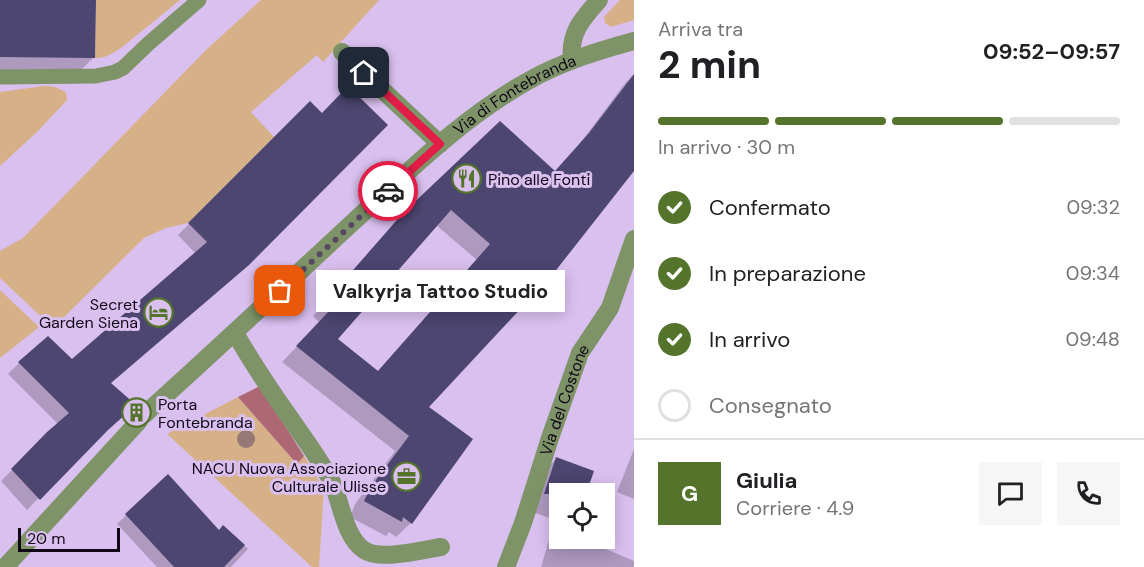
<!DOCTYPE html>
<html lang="it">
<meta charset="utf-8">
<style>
body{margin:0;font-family:"DM Sans",sans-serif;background:#f6f6f6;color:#202124;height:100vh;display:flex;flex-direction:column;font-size:22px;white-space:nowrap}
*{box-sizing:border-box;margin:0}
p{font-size:20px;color:#757577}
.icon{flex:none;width:33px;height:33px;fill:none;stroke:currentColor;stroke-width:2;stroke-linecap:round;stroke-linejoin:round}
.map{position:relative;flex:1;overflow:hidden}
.details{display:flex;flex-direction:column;background:#fff;width:510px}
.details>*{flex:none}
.buttons{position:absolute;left:549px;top:483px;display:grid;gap:12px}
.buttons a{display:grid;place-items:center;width:66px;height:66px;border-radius:0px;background:#fff;box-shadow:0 3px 15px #0003;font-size:30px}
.scale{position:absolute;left:18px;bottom:15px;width:102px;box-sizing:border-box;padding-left:6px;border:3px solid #100717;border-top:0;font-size:16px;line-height:21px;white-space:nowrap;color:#100717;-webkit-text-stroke:4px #dac0ef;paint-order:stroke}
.pin{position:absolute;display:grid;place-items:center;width:51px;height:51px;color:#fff;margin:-26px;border-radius:12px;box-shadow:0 3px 9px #0006}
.courier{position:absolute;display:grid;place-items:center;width:60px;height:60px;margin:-30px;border:4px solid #e11d48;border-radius:50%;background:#fff;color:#222;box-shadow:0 2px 8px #0007}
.bubble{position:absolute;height:42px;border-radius:0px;background:#fff;box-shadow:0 3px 15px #0003;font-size:20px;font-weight:700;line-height:42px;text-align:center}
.headline em{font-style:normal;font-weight:700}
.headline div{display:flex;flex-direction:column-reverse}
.headline{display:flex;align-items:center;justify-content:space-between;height:102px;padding:0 24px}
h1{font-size:39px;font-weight:700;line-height:45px}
.bar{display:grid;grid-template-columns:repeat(4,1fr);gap:9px 6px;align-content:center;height:72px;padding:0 24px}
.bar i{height:8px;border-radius:4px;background:#e0e0e0}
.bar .selected{background:#54742b}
.bar p{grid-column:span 4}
.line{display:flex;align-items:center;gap:15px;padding:0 24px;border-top:2px solid #e0e0e0}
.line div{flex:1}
.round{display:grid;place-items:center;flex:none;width:63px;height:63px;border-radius:0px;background:#f6f6f6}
ol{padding:0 24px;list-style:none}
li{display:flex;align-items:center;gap:18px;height:66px}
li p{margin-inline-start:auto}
li .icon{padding:6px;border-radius:50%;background:#54742b;color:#fff;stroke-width:4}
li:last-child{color:#757577}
li i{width:33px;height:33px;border:3px solid #e0e0e0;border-radius:50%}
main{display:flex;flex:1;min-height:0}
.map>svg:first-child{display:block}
.green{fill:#d6b086}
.water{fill:#ae6873}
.shadow{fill:#0003;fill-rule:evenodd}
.building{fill:#4c4670;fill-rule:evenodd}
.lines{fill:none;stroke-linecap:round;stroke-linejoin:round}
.lane{stroke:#7e9468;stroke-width:15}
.street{stroke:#7e9468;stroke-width:18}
.tree{fill:#967877}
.done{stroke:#574863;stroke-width:6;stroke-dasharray:0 10.8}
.route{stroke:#e11d48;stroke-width:8}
.labels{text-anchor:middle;stroke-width:6;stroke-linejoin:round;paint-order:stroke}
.street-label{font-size:16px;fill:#100717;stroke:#dac0ef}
.poi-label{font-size:16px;fill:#100717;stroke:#dac0ef;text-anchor:start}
</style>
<main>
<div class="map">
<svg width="634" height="567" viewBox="0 0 634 567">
<rect width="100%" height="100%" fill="#dac0ef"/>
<g class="green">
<path d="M 96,0 L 180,0 L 121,48 C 113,53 104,59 95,58 Z"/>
<polygon points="261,0 379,0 323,62 317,55 251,112 274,137 188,223 166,228 144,238 53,328 0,278 0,251 23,238 206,50"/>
<polygon points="620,0 634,0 634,20 611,27 605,23 604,17"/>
<path d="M 44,86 C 53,86 58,87 66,93 L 67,100 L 38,131 L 0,166 L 0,92 Z"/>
<polygon points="0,290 39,327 0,358"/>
<polygon points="238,397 297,464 304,456 324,489 319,567 312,567 167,434"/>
</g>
<polygon class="water" points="260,386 304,456 297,464 238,397"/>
<g class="shadow">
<polygon points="0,0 95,0 93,58 80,71 0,70"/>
<path d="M 634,74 L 427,407 L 411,523 L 396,537 L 389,532 L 386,536 L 350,517 L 355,504 L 395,451 L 282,362 L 320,323 L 313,316 L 389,230 L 555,172 L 575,150 L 626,82 ZM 436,225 L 477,260 L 377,372 L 335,339 Z"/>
<polygon points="310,103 110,384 96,439 27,510 1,481 58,424 8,374 19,363 72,361 196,254 178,235"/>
<polygon points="634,449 634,499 617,492"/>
<polygon points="556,459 560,494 560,522 533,512 548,467"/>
<polygon points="168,476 218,532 224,527 248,549 231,567 157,567 117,524"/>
<polygon points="560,530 560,538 580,538 634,561 634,567 541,567 549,540"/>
</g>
<g class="building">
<polygon points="0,0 96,0 95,58 0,57"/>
<path d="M 634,74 L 634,171 L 553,274 L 429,407 L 473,439 L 412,524 L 403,517 L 402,522 L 364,501 L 370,488 L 409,436 L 296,346 L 333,307 L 326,301 L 403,213 L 500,121 L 555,171 L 589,133 ZM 451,210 L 490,244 L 378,371 L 338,339 Z"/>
<polygon points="348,86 388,125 249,265 111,383 136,405 108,430 40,500 11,469 47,432 69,413 18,362 48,336 72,359 207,242 188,223 310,101 322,113"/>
<polygon points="556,457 594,471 586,494 544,494"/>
<polygon points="168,474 219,530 223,525 245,545 224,567 174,567 125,514"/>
</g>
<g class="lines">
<polyline class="lane" points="0,77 96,76 115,72 123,68 148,44 199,0"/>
<g class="street">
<polyline points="342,52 440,144"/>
<path d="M 572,60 C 569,33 582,19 599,0"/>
<path d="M 235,333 C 253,364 272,393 293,422 C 306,441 320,460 331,480 C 341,500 344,537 364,550 C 380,561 422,550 441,547"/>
<path id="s1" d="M 145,414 C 215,351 283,287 352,223 C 408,172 462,118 528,81 C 561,62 598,51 634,41"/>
<polyline points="5,567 139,421"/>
<path id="s2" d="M 506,567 L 523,523 L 550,438 L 580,353 L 610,308 L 634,239"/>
</g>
</g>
<circle class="tree" cx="246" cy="439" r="9"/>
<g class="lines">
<polyline class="done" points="280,291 388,191"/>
<polyline class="route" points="364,73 440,144 388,191"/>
</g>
<defs>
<symbol id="restaurant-ring" viewBox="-11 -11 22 22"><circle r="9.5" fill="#dac0ef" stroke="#54742b" stroke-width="1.5"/><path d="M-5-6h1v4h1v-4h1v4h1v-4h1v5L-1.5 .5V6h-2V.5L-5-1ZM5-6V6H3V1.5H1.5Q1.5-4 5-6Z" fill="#54742b"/></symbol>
<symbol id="hotel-ring" viewBox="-11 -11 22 22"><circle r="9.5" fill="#dac0ef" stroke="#54742b" stroke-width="1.5"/><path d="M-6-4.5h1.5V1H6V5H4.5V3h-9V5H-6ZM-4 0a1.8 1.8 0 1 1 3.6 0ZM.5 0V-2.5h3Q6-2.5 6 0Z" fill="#54742b"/></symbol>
<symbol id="building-ring" viewBox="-11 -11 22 22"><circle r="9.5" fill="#dac0ef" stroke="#54742b" stroke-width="1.5"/><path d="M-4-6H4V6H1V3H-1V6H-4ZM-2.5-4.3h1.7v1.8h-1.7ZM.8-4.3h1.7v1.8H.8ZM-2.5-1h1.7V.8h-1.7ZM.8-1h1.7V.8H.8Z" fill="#54742b"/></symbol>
<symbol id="office-ring" viewBox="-11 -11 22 22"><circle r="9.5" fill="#dac0ef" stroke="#54742b" stroke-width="1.5"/><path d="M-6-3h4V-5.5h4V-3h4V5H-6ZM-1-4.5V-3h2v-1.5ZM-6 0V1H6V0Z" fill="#54742b"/></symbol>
</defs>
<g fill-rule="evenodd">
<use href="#restaurant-ring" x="450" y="162" width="33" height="33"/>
<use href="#hotel-ring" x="142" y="296" width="33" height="33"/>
<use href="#building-ring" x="120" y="396" width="33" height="33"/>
<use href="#office-ring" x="390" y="460" width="33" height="33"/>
</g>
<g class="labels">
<g class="street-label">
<text dy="6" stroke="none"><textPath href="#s1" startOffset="490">Via di Fontebranda</textPath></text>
<text dy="6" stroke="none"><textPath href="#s2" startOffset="177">Via del Costone</textPath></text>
</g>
<g class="poi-label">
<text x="488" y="185">Pino alle Fonti</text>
<text x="138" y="310" text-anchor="end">Secret<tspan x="138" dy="18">Garden Siena</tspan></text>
<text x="158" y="410">Porta<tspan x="158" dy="18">Fontebranda</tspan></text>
<text x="386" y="474" text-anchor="end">NACU Nuova Associazione<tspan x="386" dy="18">Culturale Ulisse</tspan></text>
</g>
</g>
</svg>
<div class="buttons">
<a><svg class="icon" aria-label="locate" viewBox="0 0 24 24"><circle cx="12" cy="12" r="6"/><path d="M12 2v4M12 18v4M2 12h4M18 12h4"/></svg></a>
</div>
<div class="scale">20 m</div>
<div class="pin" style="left:280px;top:291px;background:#ea580c"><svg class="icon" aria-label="bag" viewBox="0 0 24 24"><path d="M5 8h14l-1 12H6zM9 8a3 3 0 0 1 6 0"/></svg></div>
<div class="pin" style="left:364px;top:73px;background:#1f2937"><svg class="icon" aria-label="home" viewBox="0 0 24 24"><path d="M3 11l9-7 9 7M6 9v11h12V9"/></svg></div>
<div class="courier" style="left:388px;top:191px"><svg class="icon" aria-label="car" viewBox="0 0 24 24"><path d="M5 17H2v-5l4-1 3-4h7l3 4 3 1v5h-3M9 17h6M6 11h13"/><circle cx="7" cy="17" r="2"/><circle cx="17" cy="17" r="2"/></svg></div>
<div class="bubble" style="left:316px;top:270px;width:249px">Valkyrja Tattoo Studio</div>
</div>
<section class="details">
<div class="headline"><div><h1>2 min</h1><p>Arriva tra</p></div><em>09:52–09:57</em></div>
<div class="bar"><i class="selected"></i><i class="selected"></i><i class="selected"></i><i></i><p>In arrivo · 30 m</p></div>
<ol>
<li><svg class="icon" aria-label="check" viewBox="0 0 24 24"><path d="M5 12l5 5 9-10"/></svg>Confermato<p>09:32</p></li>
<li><svg class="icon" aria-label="check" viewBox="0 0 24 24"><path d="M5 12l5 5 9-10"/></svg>In preparazione<p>09:34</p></li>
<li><svg class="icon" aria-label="check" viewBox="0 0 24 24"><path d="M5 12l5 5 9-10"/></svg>In arrivo<p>09:48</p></li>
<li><i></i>Consegnato</li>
</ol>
<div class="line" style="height:108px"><b class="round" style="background:#54742b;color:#fff">G</b><div><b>Giulia</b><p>Corriere · 4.9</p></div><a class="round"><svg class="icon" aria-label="chat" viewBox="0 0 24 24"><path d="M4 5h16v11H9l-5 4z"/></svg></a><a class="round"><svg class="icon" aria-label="phone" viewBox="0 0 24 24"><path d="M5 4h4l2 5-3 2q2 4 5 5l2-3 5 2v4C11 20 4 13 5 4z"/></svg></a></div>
</section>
</main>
